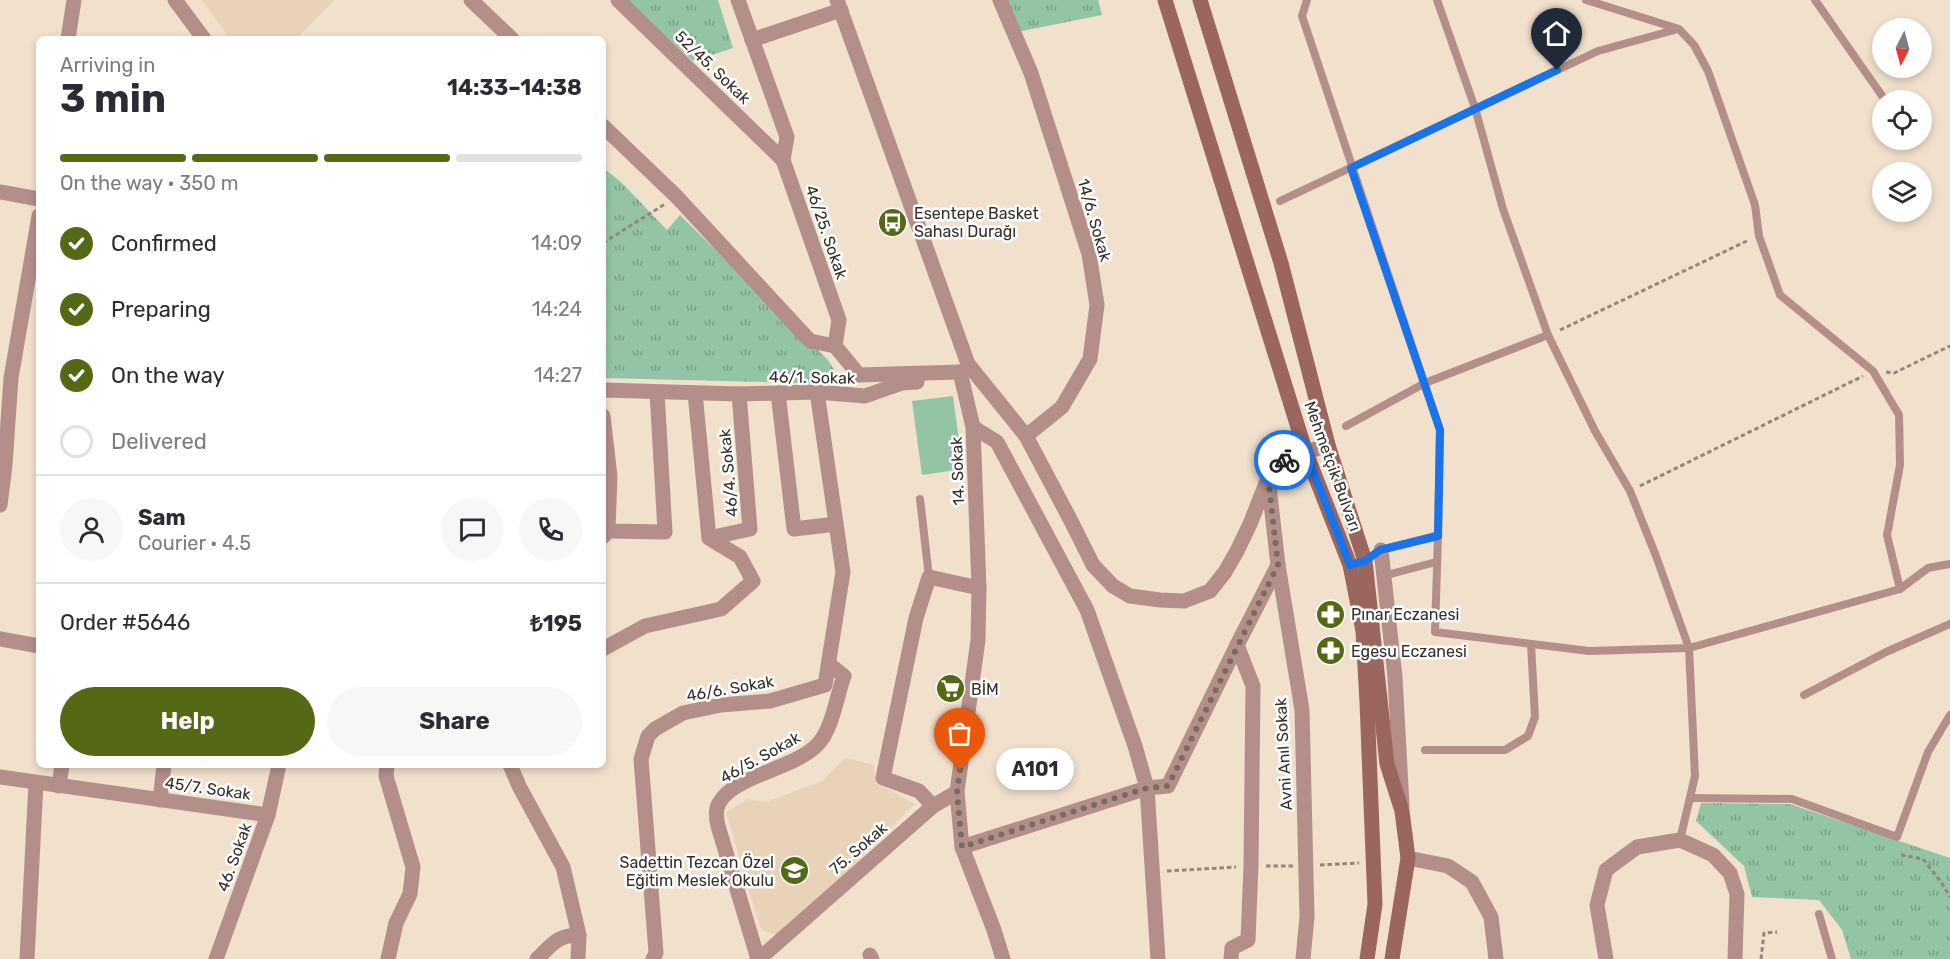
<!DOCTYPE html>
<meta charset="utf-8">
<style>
body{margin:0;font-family:Rubik,sans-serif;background:#f7f7f7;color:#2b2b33;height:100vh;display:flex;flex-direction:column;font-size:22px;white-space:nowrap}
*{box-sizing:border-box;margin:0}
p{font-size:20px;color:#7c7c81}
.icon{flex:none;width:33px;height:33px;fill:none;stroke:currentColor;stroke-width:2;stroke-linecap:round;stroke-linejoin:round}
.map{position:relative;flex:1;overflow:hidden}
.drawer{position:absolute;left:36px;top:36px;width:570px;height:732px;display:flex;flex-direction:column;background:#fff;border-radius:9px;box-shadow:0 3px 9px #0003}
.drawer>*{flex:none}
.needle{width:39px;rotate:186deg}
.controls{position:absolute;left:1872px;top:18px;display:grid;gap:12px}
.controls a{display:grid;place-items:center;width:60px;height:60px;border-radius:50%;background:#fff;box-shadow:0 3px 9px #0003;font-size:30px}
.pin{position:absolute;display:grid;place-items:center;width:51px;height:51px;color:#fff;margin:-62px -26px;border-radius:50% 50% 50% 0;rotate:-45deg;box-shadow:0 0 6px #0007}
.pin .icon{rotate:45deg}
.courier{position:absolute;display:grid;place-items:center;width:60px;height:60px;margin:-30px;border:4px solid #1a73e8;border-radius:50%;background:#fff;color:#222;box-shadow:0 2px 8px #0007}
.bubble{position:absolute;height:42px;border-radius:21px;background:#fff;box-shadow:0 3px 9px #0003;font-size:20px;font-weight:700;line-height:42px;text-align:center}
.summary em{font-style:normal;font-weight:700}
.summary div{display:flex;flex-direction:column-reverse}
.summary{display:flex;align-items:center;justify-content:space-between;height:102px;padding:0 24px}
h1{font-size:39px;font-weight:700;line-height:45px}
.bar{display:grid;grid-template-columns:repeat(4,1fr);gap:9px 6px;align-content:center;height:72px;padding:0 24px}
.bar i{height:8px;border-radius:4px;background:#e1e1e2}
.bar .selected{background:#556814}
.bar p{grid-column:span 4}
.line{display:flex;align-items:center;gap:15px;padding:0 24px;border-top:2px solid #e1e1e2}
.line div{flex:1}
.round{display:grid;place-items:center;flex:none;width:63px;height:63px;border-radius:32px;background:#f7f7f7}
ol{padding:0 24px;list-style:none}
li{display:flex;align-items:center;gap:18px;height:66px}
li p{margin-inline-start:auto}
li .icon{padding:6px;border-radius:50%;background:#556814;color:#fff;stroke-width:4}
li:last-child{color:#7c7c81}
li i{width:33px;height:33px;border:3px solid #e1e1e2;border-radius:50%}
.cta{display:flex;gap:12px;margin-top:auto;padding:12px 24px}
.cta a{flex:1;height:69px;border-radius:36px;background:#556814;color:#fff;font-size:24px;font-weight:700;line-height:69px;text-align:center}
.cta a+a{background:#f7f7f7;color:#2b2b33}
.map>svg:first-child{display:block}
.built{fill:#e9d3b8}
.grass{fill:url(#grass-tufts)}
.pitch{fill:#93c4a4}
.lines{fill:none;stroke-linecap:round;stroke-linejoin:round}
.path{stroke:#928779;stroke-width:3;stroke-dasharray:4.5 3;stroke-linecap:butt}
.service{stroke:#b48f8a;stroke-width:8}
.minor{stroke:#b48f8a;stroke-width:15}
.tertiary{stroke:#b48f8a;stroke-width:15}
.secondary{stroke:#9b6560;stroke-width:15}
.done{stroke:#766c60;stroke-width:6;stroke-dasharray:0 10.8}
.route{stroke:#1a73e8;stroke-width:8}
.labels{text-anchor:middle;stroke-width:5;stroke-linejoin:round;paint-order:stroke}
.street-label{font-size:16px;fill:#342e26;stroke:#fff}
.poi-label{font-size:16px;fill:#342e26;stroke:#fff;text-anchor:start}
</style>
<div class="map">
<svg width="1950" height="959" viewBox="0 0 1950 959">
<defs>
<pattern id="grass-tufts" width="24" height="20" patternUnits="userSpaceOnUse" patternTransform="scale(1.5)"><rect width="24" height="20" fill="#93c4a4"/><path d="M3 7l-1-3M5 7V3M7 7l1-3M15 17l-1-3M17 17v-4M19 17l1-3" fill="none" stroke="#79a085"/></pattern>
</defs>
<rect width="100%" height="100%" fill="#f1e0cc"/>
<g class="built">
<polygon points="202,0 335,0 296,39 230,39"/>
<polygon points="845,758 874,765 876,783 915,804 781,937 761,930 726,812 748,799 766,802 822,781"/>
</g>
<g class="grass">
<polygon points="626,0 718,0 733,48 693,61"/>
<polygon points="1006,0 1098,0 1102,15 1017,32"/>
<polygon points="603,168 621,182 667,230 680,215 828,360 843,384 603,378"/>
<polygon points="1701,803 1790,804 1950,858 1950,959 1851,959 1842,930 1819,900 1752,897 1744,866 1696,821"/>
</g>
<polygon class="pitch" points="953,396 963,469 922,475 912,401"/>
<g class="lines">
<g class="path">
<polyline points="603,243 665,204"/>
<polyline points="1560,330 1749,240"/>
<polyline points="1886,372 1894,373 1950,346"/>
<polyline points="1640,486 1863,376"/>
<polyline points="1901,855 1923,859 1941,882 1950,897"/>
<polyline points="1320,865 1359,863"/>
<polyline points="1266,866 1293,866"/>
<polyline points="1167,871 1236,867"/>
<polyline points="1761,959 1764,933 1777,932"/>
</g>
<g class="service">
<polyline points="1307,0 1302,16 1440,430 1438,535 1381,550"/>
<polyline points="1437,0 1475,108 1503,209 1548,335 1595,431 1630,491 1656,556 1689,648 1695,776 1680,840"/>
<polyline points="1586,0 1679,29 1694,45 1708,71 1755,205 1759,236 1780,295 1873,371 1899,415 1900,465 1887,535 1900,589"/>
<polyline points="1815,0 1885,100"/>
<polyline points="1280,201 1598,51 1678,29"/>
<polyline points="1346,426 1425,383 1548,335"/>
<polyline points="920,499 929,577"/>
<polyline points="1438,535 1435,632 1589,651 1689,648 1900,589 1928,568 1950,564"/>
<polyline points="1383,576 1436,562"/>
<polyline points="1804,695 1886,652 1950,624"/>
<polyline points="1425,750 1505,750 1528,736 1535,717 1531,644"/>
<polyline points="1690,798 1792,799 1897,837 1928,752 1950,715"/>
<polyline points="1819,914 1832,959"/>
</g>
<g class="minor">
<polyline points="175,0 204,39"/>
<polyline points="471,0 512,39"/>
<polyline points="618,0 783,160"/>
<polyline points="738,0 787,137 783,160 839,320 835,346 859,375 960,372"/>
<polyline points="1000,0 1031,73 1089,254 1097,305 1090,359 1062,407 1026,436"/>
<polyline points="68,39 74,0"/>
<polyline points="752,40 841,10"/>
<polyline points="603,126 677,197 810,341 835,346"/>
<polyline points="0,192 39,199"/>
<polyline points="960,372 973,427 979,588 978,640 957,792 962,847 994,930 1003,959"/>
<polyline points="603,390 739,394 817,392 865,396 902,383 917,382"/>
<polyline points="695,393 709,538"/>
<polyline points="778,393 794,529 836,524"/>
<polyline points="973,427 997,442 1087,610 1135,746 1147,788 1168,786 1237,645"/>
<polyline points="1268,477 1278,565 1302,710 1307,917 1303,959"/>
<polyline points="0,505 5,465 11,378 39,216"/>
<polyline points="603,523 608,531 665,532 657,392"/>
<polyline points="1381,550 1395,677 1402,805"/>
<polyline points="0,639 39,646"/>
<polyline points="603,649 645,626 721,609 753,581 740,557 709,538 750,529 739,394"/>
<polyline points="387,765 386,776 413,867 410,894 396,923 388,959"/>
<polyline points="0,777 268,815"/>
<polyline points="59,786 62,765"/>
<polyline points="160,800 164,765"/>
<polyline points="933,806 919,791 883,778 916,618 929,577 979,588"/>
<polyline points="962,847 1147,788 1158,959"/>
<polyline points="1408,858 1448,866 1472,882 1491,917 1496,959"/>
<polyline points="870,955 872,959"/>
<polyline points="27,959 36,783"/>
<polyline points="216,959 268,815 279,765"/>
<path d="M 537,959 C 552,945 557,935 579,935"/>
<polyline points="653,959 656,953 641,759 648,736 655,729 683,713 721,705 770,701 825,685 843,572 817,392"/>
<path d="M 758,959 L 718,826 C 716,818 715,810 719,803 C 735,775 795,769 818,744 C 832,730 837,695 844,676 L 829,664"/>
<polyline points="1231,959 1232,948 1248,940 1251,866 1253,686 1237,645 1278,565"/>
<polyline points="1606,959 1597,905 1606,870 1637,847 1680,840 1713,855 1730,873 1737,894 1735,959"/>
</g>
<g class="tertiary">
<polyline points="837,0 968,364 1026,436 1071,521 1093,565 1113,586 1130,596 1160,600 1184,601 1210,591 1225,572 1237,551 1250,524 1274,463 1328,445"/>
<polyline points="603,416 610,476 608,531 603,537"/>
<polyline points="510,765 519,786 563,867 579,935 578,959"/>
<polyline points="759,959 933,806 957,792"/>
</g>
<g class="secondary">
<polyline points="1165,0 1306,453 1350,565 1363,631 1367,702 1375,904 1367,959"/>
<polyline points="1200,0 1281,263 1328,445 1365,561 1387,764 1402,811 1408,858 1392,959"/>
</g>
</g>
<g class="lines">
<polyline class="done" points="960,770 957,792 962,847 1147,788 1168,786 1278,565 1268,477 1274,463 1284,460"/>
<polyline class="route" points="1284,460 1306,453 1350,565 1365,561 1380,550 1438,536 1440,430 1351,168 1557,70"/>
</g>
<defs>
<symbol id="bus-disc" viewBox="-11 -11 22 22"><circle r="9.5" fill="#556814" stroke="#fff"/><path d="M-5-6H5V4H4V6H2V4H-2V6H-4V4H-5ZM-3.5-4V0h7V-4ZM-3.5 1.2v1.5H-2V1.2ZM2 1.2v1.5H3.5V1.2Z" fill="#fff"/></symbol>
<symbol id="pharmacy-disc" viewBox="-11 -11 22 22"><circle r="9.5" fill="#556814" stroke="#fff"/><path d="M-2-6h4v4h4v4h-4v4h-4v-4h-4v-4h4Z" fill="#fff"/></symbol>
<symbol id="supermarket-disc" viewBox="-11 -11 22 22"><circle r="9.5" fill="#556814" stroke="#fff"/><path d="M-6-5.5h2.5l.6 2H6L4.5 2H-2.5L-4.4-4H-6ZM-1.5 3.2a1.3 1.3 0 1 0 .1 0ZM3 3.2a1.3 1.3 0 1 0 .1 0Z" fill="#fff"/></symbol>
<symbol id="school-disc" viewBox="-11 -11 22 22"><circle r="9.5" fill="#556814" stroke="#fff"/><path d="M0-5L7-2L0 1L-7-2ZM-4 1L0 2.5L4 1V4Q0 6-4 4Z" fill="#fff"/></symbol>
</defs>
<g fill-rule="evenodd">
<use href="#bus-disc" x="876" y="206" width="33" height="33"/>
<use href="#pharmacy-disc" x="1314" y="598" width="33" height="33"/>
<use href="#pharmacy-disc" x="1314" y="634" width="33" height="33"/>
<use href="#supermarket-disc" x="934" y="672" width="33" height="33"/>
<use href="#school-disc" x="778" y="854" width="33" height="33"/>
</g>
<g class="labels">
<g class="street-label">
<text transform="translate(713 67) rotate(44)" y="6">52/45. Sokak</text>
<text transform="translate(1095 220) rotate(74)" y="6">14/6. Sokak</text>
<text transform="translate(827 232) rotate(71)" y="6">46/25. Sokak</text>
<text transform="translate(812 377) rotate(1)" y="6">46/1. Sokak</text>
<text transform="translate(1333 466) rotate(70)" y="6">Mehmetçik Bulvarı</text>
<text transform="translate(957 471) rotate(-92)" y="6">14. Sokak</text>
<text transform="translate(728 473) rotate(-95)" y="6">46/4. Sokak</text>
<text transform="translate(730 688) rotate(-10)" y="6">46/6. Sokak</text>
<text transform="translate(1283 754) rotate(-93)" y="6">Avni Anıl Sokak</text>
<text transform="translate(760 757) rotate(-29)" y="6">46/5. Sokak</text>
<text transform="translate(208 788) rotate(8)" y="6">45/7. Sokak</text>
<text transform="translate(858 848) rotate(-41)" y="6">75. Sokak</text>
<text transform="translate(234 857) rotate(-70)" y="6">46. Sokak</text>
</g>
<g class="poi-label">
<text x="914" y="219">Esentepe Basket<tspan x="914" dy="18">Sahası Durağı</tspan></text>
<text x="1351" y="620">Pınar Eczanesi</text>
<text x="1351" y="657">Egesu Eczanesi</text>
<text x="971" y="695">BİM</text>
<text x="774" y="868" text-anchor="end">Sadettin Tezcan Özel<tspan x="774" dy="18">Eğitim Meslek Okulu</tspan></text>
</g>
</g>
</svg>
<div class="controls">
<a><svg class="needle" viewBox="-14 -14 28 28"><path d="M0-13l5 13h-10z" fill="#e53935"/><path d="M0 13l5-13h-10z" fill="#7c7c81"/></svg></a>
<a><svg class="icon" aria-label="locate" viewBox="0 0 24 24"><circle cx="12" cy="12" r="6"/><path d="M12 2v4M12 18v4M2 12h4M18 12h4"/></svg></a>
<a><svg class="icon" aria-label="layers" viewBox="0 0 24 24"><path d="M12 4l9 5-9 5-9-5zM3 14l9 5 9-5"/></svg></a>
</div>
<div class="pin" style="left:960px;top:770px;background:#ea580c"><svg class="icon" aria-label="bag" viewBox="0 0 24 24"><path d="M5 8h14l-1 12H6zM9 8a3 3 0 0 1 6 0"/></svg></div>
<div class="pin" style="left:1557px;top:70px;background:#1f2937"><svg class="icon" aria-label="home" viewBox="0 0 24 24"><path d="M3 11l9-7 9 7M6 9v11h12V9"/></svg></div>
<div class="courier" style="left:1284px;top:460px"><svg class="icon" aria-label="bike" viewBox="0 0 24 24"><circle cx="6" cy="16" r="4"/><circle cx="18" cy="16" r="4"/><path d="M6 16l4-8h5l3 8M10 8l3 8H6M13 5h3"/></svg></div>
<div class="bubble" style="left:996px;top:748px;width:78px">A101</div>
<section class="drawer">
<div class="summary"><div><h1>3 min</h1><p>Arriving in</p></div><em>14:33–14:38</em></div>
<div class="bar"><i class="selected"></i><i class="selected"></i><i class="selected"></i><i></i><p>On the way · 350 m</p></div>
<ol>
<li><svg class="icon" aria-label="check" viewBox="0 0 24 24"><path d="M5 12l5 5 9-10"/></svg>Confirmed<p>14:09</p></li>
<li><svg class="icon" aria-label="check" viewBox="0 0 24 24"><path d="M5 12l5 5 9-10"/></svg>Preparing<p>14:24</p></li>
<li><svg class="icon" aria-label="check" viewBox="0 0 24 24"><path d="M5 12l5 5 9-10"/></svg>On the way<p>14:27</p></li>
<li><i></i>Delivered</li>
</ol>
<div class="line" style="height:108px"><a class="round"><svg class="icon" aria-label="person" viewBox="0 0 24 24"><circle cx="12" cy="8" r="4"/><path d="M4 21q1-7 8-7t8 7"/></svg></a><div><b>Sam</b><p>Courier · 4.5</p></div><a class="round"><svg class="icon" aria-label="chat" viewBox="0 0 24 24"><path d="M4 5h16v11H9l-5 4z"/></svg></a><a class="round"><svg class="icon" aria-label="phone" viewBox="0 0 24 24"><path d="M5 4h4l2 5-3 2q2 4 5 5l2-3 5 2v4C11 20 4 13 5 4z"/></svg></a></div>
<div class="line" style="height:78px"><div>Order #5646</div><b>₺195</b></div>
<div class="cta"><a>Help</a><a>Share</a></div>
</section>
</div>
